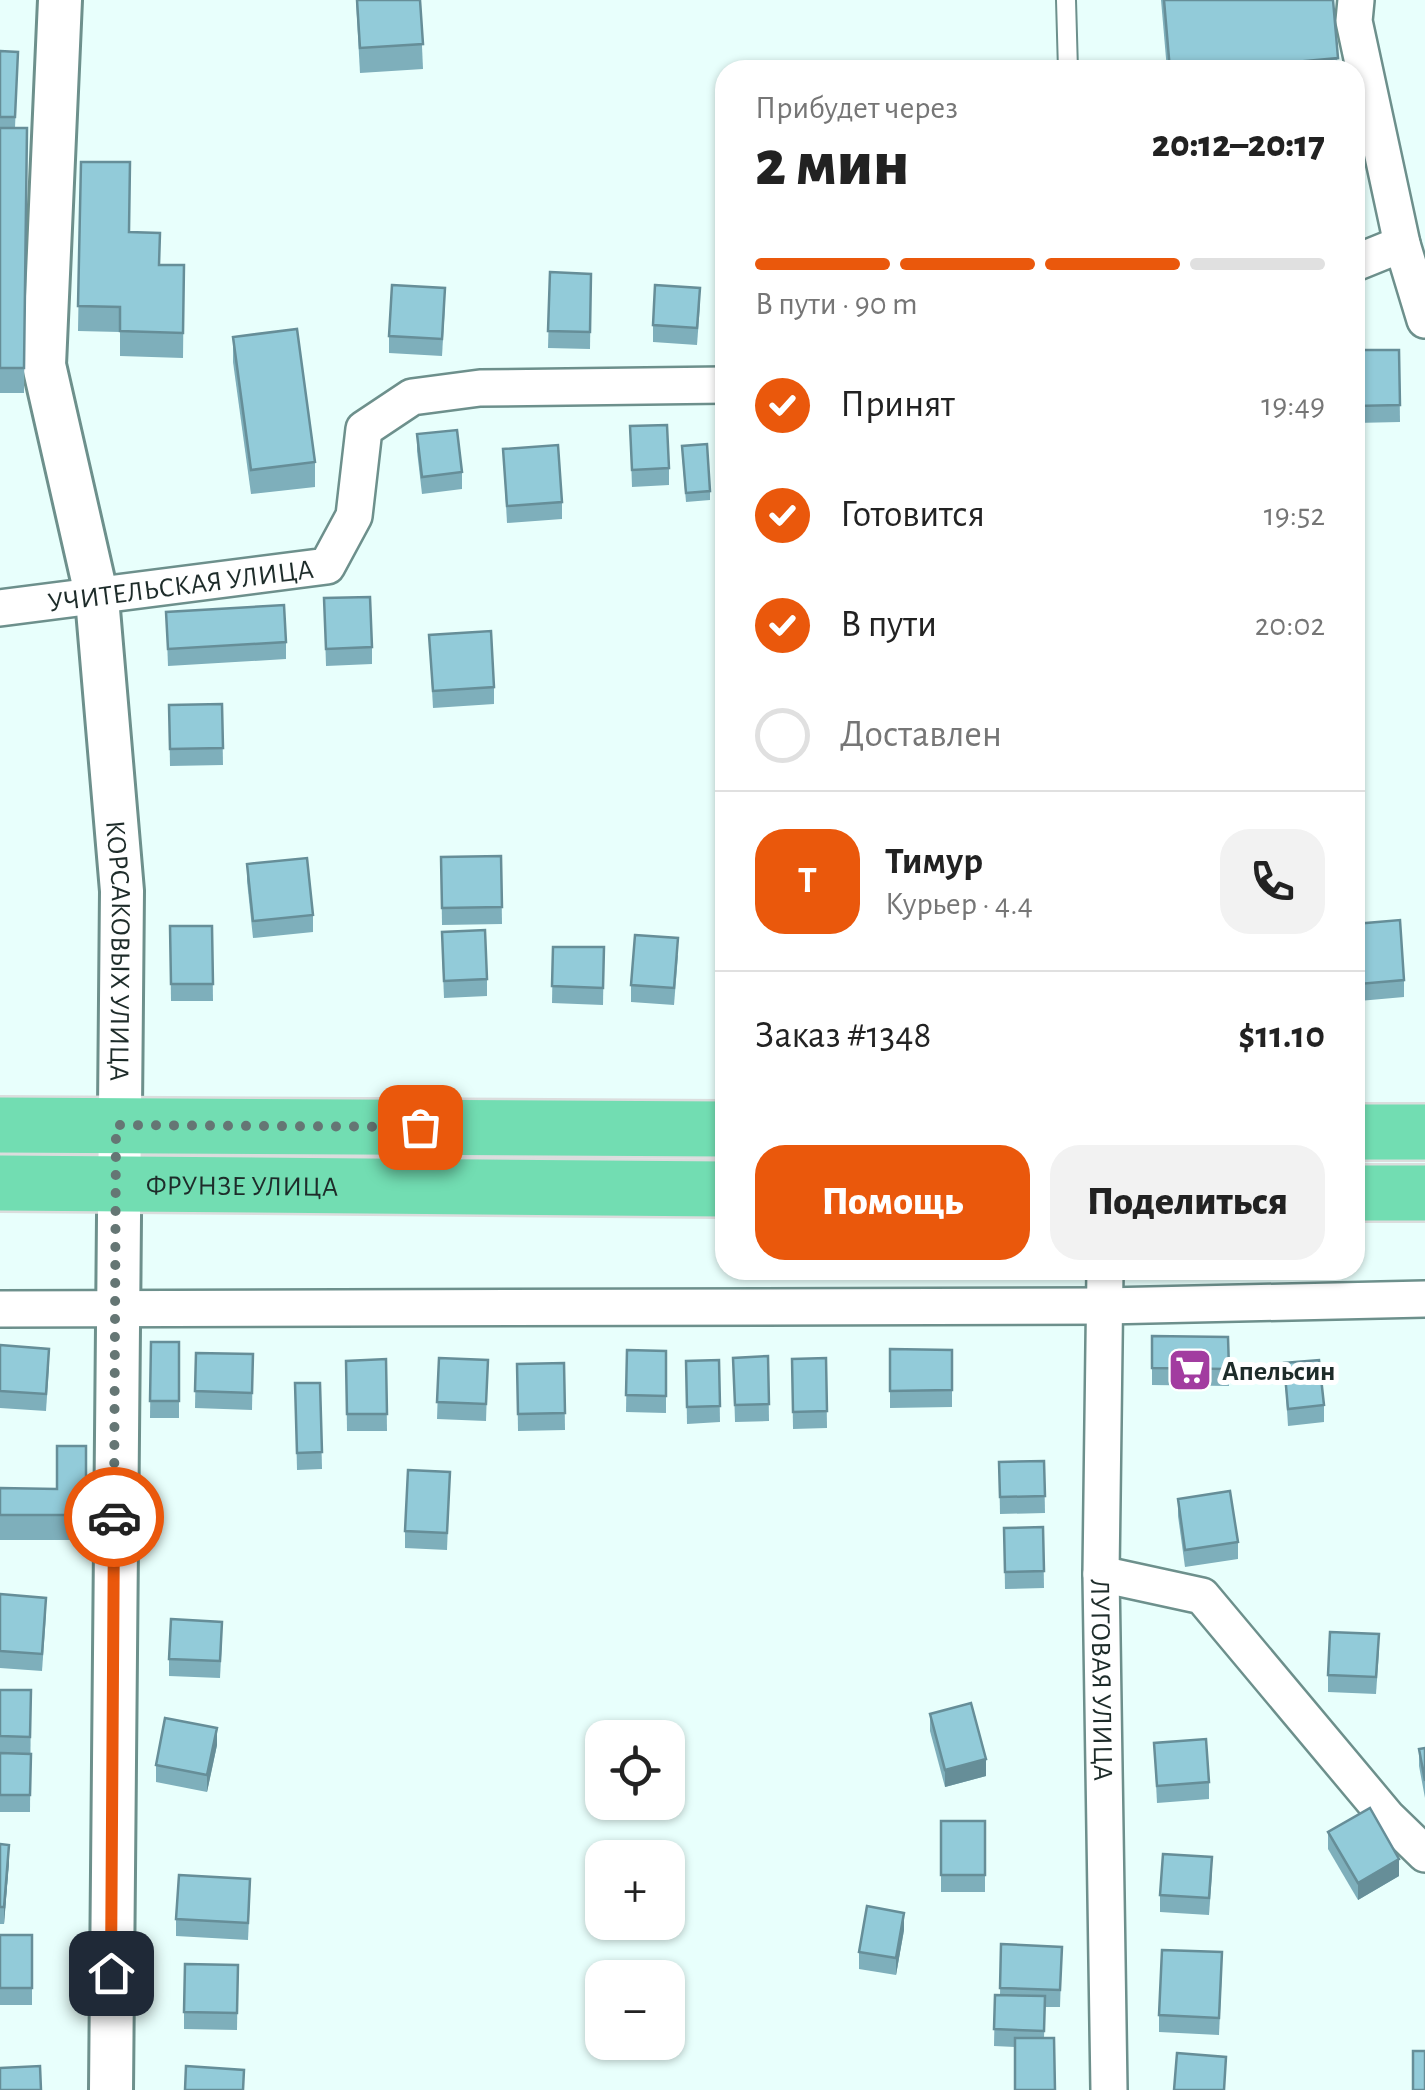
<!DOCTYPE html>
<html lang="ru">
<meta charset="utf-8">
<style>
body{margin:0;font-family:"Alegreya Sans",sans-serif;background:#f2f2f2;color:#222;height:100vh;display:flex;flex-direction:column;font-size:38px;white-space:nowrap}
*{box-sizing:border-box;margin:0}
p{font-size:32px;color:#767676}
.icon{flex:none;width:55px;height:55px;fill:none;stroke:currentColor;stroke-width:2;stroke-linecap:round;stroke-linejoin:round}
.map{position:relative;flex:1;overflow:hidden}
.sheet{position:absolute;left:715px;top:60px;width:650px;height:1220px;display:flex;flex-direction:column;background:#fff;border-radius:30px;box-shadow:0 2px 8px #0004}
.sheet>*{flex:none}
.tools{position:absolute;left:585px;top:1720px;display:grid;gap:20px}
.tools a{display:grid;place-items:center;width:100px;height:100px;border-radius:20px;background:#fff;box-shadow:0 2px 8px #0004;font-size:50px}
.pin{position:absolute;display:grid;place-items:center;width:85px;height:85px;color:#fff;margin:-42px;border-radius:20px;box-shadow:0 5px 15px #0006}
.courier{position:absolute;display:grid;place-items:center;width:100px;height:100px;margin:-50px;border:8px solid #ea580c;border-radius:50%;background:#fff;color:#222;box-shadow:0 2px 12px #0007}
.headline em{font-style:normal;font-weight:800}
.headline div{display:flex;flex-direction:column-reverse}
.headline{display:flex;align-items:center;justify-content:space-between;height:170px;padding:0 40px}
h1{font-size:65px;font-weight:800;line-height:75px}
.bar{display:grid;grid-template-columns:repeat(4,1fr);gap:15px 10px;align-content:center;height:120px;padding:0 40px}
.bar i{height:12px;border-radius:8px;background:#e0e0e0}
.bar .active{background:#ea580c}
.bar p{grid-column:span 4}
.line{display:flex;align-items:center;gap:25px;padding:0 40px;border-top:2px solid #e0e0e0}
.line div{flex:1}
.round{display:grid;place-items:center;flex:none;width:105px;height:105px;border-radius:30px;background:#f2f2f2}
ol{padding:0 40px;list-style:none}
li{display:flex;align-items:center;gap:30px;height:110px}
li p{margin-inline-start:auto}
li .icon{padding:10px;border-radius:50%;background:#ea580c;color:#fff;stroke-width:4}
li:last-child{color:#767676}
li i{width:55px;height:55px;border:5px solid #e0e0e0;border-radius:50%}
.cta{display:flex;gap:20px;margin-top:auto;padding:20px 40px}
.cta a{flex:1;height:115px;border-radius:30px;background:#ea580c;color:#fff;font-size:40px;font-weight:800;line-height:115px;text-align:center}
.cta a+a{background:#f2f2f2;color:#222}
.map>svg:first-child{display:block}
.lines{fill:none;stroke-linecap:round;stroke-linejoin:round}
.service-casing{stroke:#6d908c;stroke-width:22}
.minor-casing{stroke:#6d908c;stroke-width:40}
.tertiary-casing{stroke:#6d908c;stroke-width:48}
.primary-casing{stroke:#dbdddd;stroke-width:60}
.service{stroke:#fff;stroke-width:18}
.minor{stroke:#fff;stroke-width:35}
.tertiary{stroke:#fff;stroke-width:42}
.primary{stroke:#72ddb2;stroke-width:55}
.wall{fill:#7eafbb}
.shaded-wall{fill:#668e98}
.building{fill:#92cbd9;stroke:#668e98;stroke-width:2.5}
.done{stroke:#657674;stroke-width:10;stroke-dasharray:0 18}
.route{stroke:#ea580c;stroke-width:12}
.labels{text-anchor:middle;stroke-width:10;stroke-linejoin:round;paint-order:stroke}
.street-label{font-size:28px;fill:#1e2c2a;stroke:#fff}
.poi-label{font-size:28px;font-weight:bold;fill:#1e2c2a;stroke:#fff;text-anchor:start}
</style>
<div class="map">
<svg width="1425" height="2090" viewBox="0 0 1425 2090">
<rect width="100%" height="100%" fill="#e8fffc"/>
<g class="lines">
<defs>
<polyline id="service" points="1066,0 1068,70"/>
<g id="minor">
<polyline points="1356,0 1354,21 1402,244 1425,320"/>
<polyline points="1355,263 1402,244"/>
<path id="s1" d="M 0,608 L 327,566 L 354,516 L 364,429 L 412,397 L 480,388 L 725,385"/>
<path id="s2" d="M 1105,1270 L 1101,1574 L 1109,2090"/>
<polyline points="0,1309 1105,1306 1425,1299"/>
<polyline points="1101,1574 1202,1596 1387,1817 1425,1854"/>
</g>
<g id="tertiary">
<path id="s3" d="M 60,0 L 44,365 L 97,598 L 122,891 L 111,2090"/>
</g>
<g id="primary">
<polyline points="0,1125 725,1129"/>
<polyline points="1355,1132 1425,1132"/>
<path id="s4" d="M 0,1183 L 725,1189"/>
<polyline points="1355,1193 1425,1193"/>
</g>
</defs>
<use href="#service" class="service-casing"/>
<use href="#minor" class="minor-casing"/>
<use href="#tertiary" class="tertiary-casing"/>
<use href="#primary" class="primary-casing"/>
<use href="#service" class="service"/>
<use href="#minor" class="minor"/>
<use href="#tertiary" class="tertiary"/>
<use href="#primary" class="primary"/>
</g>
<g class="wall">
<polygon points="356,0 420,0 423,69 360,73"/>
<polygon points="1161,0 1333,0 1338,70 1167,70"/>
<polygon points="0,51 18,52 15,128 27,128 24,393 0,393"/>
<polygon points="81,162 129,232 160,265 184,265 183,358 120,356 120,332 78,331"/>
<polygon points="550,272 591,274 590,349 548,348"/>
<polygon points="445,305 442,356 389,353 389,336"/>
<polygon points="700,305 697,345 653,342 653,325"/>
<polygon points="233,337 315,462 315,487 251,494 233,362"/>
<polygon points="1355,350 1399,350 1400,422 1355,423"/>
<polygon points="630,426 669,468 669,485 632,487"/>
<polygon points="417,434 462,472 462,489 422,494 417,451"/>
<polygon points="503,449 562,502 562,519 507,523"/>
<polygon points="682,454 710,491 710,500 686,502"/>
<polygon points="324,598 372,647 372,664 326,666"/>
<polygon points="166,612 286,642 286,659 168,666"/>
<polygon points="429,635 494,687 494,704 433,708"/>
<polygon points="222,704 223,765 170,766 169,705"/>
<polygon points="501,856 502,924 442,925 441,857"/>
<polygon points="247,864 313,915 313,932 253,938 247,881"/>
<polygon points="1355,924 1404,980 1404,997 1359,1001 1355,954"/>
<polygon points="170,926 212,926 213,1001 171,1001"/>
<polygon points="553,947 604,947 603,1005 552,1003"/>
<polygon points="442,949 487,979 487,996 444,998"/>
<polygon points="678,955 674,1005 631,1002 631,985"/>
<polygon points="1152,1336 1228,1337 1229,1386 1152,1385"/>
<polygon points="151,1342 179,1342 179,1418 150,1418"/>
<polygon points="0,1345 49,1366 46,1411 0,1408"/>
<polygon points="890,1349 952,1350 952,1407 890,1408"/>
<polygon points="627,1350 666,1351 666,1413 626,1412"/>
<polygon points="196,1353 253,1354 252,1410 195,1408"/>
<polygon points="768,1356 769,1421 735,1422 733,1358"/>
<polygon points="439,1358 488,1360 486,1421 437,1419"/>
<polygon points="826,1358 827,1428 793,1429 792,1359"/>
<polygon points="386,1359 387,1431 347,1431 346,1361"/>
<polygon points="719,1360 720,1422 687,1424 686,1361"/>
<polygon points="564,1363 565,1430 518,1431 517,1364"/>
<polygon points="1284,1363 1324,1405 1324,1422 1288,1426"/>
<polygon points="295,1383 320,1383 322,1469 297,1470"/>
<polygon points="86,1446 86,1540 0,1540 0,1488 57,1489"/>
<polygon points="1044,1461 1045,1513 1000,1514 999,1462"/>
<polygon points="450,1472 447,1550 405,1548 405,1531"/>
<polygon points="1178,1499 1238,1542 1238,1559 1185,1567 1178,1516"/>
<polygon points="1043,1527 1044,1588 1005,1589 1004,1528"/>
<polygon points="0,1594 46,1615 42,1671 0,1668"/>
<polygon points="222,1639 220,1678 169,1676 169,1659"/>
<polygon points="1379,1651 1376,1694 1328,1692 1328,1675"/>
<polygon points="0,1690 31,1690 30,1812 0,1812"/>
<polygon points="930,1714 986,1776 945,1787 930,1731"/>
<polygon points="1154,1743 1209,1782 1209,1799 1157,1803"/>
<polygon points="217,1745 207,1792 156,1782 156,1765"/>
<polygon points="1425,1748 1425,1798 1419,1766 1419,1749"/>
<rect x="941" y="1821" width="44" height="71"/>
<polygon points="1328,1832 1399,1876 1358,1900 1328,1849"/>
<polygon points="0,1844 9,1862 4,1924 0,1924"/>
<polygon points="1212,1874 1209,1915 1160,1912 1160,1895"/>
<polygon points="250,1896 248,1940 176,1936 176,1919"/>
<polygon points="904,1930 896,1975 859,1969 859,1952"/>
<rect x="0" y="1935" width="32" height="70"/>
<polygon points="1001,1944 1062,1947 1060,2007 1045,2007 1044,2038 1015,2047 994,2046 995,1995 1000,1995"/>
<polygon points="238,1965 237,2030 184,2029 184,2012"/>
<polygon points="1222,1969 1219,2035 1159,2032 1159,2015"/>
</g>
<g class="shaded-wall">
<polygon points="217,1728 217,1745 207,1792 207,1775"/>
<polygon points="986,1759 986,1776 945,1787 945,1770"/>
<polygon points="9,1845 9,1862 4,1924 4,1907"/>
<polygon points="1399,1859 1399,1876 1358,1900 1358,1883"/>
<polygon points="904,1913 904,1930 896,1975 896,1958"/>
</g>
<g class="building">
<polygon points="357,0 420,0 423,44 360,48"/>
<polygon points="1164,0 1333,0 1338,58 1210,70 1170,70"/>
<polygon points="0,51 18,52 15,117 0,117"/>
<polygon points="0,128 27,128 24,368 0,368"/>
<polygon points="81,162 130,162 129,232 160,233 159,265 184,265 183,333 120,331 120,307 78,306"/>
<polygon points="550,272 591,274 590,332 548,331"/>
<polygon points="392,285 445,288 442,339 389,336"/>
<polygon points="655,285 700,288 697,328 653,325"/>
<polygon points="297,329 315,462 251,470 233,337"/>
<polygon points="1355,350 1399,350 1400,405 1355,406"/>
<polygon points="667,425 669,468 632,470 630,426"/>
<polygon points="457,430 462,472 422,477 417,434"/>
<polygon points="707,444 710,491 686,493 682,446"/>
<polygon points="558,445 562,502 507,506 503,449"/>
<polygon points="370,597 372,647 326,649 324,598"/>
<polygon points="284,605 286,642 168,649 166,612"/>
<polygon points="491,631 494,687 433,691 429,635"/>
<polygon points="222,704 223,748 170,749 169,705"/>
<polygon points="501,856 502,907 442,908 441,857"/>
<polygon points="307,858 313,915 253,921 247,864"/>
<polygon points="1400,920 1404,980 1359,984 1355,924"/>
<polygon points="170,926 212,926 213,984 171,984"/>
<polygon points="485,930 487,979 444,981 442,932"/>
<polygon points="635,935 678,938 674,988 631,985"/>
<polygon points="553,947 604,947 603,988 552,986"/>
<polygon points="1152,1336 1228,1337 1229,1369 1152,1368"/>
<polygon points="151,1342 179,1342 179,1401 150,1401"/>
<polygon points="0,1345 49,1349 46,1394 0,1391"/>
<polygon points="890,1349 952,1350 952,1390 890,1391"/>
<polygon points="627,1350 666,1351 666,1396 626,1395"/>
<polygon points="196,1353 253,1354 252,1393 195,1391"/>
<polygon points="768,1356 769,1404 735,1405 733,1358"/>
<polygon points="439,1358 488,1360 486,1404 437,1402"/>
<polygon points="826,1358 827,1411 793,1412 792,1359"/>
<polygon points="386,1359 387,1414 347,1414 346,1361"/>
<polygon points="719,1360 720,1406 687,1407 686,1361"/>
<polygon points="1319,1360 1324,1405 1288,1409 1284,1363"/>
<polygon points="564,1363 565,1413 518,1414 517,1364"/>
<polygon points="295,1383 320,1383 322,1452 297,1453"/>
<polygon points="57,1446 86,1446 86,1515 0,1515 0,1488 57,1489"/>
<polygon points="1044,1461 1045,1496 1000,1497 999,1462"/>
<polygon points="408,1470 450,1472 447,1533 405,1531"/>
<polygon points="1230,1491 1238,1542 1185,1550 1178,1499"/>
<polygon points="1043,1527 1044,1571 1005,1572 1004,1528"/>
<polygon points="0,1594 46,1598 42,1654 0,1651"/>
<polygon points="171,1619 222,1622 220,1661 169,1659"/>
<polygon points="1330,1632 1379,1634 1376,1677 1328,1675"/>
<polygon points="0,1690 31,1690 30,1737 0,1736"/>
<polygon points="971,1703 986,1759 945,1770 930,1714"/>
<polygon points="165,1718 217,1728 207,1775 156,1765"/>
<polygon points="1206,1739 1209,1782 1157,1786 1154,1743"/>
<polygon points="1425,1748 1425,1781 1419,1749"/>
<polygon points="0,1753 31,1754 30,1795 0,1795"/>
<polygon points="1370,1808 1399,1859 1358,1883 1328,1832"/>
<rect x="941" y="1821" width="44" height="54"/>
<polygon points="0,1844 9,1845 4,1907 0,1907"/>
<polygon points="1163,1854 1212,1857 1209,1898 1160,1895"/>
<polygon points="179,1875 250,1879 248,1923 176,1919"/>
<polygon points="867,1906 904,1913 896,1958 859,1952"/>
<rect x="0" y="1935" width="32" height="53"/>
<polygon points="1001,1944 1062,1947 1060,1990 1000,1988"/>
<polygon points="1162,1950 1222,1952 1219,2018 1159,2015"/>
<polygon points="185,1964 238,1965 237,2013 184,2012"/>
<polygon points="995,1995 1045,1996 1044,2031 994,2029"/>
<polygon points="1015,2038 1054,2038 1055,2090 1015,2090"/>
<rect x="1413" y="2051" width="12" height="39"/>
<polygon points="1177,2053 1226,2057 1224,2090 1174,2090"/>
<polygon points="40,2066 41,2090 0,2090 0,2068"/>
<polygon points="186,2066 244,2070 243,2090 185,2090"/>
</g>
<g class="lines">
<polyline class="done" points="114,1517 116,1125 420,1127"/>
<polyline class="route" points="111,1973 114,1517"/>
</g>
<defs>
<symbol id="supermarket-square" viewBox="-11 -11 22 22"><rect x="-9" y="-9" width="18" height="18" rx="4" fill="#a23ca0" stroke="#fff"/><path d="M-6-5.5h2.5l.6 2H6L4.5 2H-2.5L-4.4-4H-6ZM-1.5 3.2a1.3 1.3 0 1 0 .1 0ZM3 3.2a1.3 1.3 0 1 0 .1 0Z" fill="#fff"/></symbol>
</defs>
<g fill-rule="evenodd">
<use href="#supermarket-square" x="1165" y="1345" width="50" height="50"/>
</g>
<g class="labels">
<g class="street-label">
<text dy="10" stroke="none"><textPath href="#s1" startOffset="182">УЧИТЕЛЬСКАЯ УЛИЦА</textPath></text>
<text dy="10" stroke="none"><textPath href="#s3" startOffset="958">КОРСАКОВЫХ УЛИЦА</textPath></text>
<text dy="10" stroke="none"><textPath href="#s4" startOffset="242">ФРУНЗЕ УЛИЦА</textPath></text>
<text dy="10" stroke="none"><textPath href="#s2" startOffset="410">ЛУГОВАЯ УЛИЦА</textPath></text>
</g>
<g class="poi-label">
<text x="1222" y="1380">Апельсин</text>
</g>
</g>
</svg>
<div class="tools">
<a><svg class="icon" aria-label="locate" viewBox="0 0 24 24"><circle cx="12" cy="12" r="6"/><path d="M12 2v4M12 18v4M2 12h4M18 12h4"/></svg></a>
<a>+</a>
<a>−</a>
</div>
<div class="pin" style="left:420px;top:1127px;background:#ea580c"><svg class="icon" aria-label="bag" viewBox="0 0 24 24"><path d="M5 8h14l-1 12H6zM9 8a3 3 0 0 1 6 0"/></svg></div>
<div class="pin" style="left:111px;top:1973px;background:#1f2937"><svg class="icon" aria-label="home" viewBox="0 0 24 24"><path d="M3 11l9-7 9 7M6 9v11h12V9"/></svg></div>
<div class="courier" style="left:114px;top:1517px"><svg class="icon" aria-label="car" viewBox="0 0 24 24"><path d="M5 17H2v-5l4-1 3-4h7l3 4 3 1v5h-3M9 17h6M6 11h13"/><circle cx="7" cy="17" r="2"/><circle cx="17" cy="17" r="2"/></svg></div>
<section class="sheet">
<div class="headline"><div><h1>2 мин</h1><p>Прибудет через</p></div><em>20:12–20:17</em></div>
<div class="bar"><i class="active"></i><i class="active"></i><i class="active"></i><i></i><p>В пути · 90 m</p></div>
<ol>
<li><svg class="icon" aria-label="check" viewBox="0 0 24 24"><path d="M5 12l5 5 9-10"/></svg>Принят<p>19:49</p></li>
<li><svg class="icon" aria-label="check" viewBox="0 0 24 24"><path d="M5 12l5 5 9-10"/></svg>Готовится<p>19:52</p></li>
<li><svg class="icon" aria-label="check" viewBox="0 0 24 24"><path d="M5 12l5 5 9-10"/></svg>В пути<p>20:02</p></li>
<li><i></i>Доставлен</li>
</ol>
<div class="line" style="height:180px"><b class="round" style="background:#ea580c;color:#fff">Т</b><div><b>Тимур</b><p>Курьер · 4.4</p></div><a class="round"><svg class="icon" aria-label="phone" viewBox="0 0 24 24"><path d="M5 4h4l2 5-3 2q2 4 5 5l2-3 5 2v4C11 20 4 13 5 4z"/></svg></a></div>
<div class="line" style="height:130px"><div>Заказ #1348</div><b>$11.10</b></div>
<div class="cta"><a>Помощь</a><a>Поделиться</a></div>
</section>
</div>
